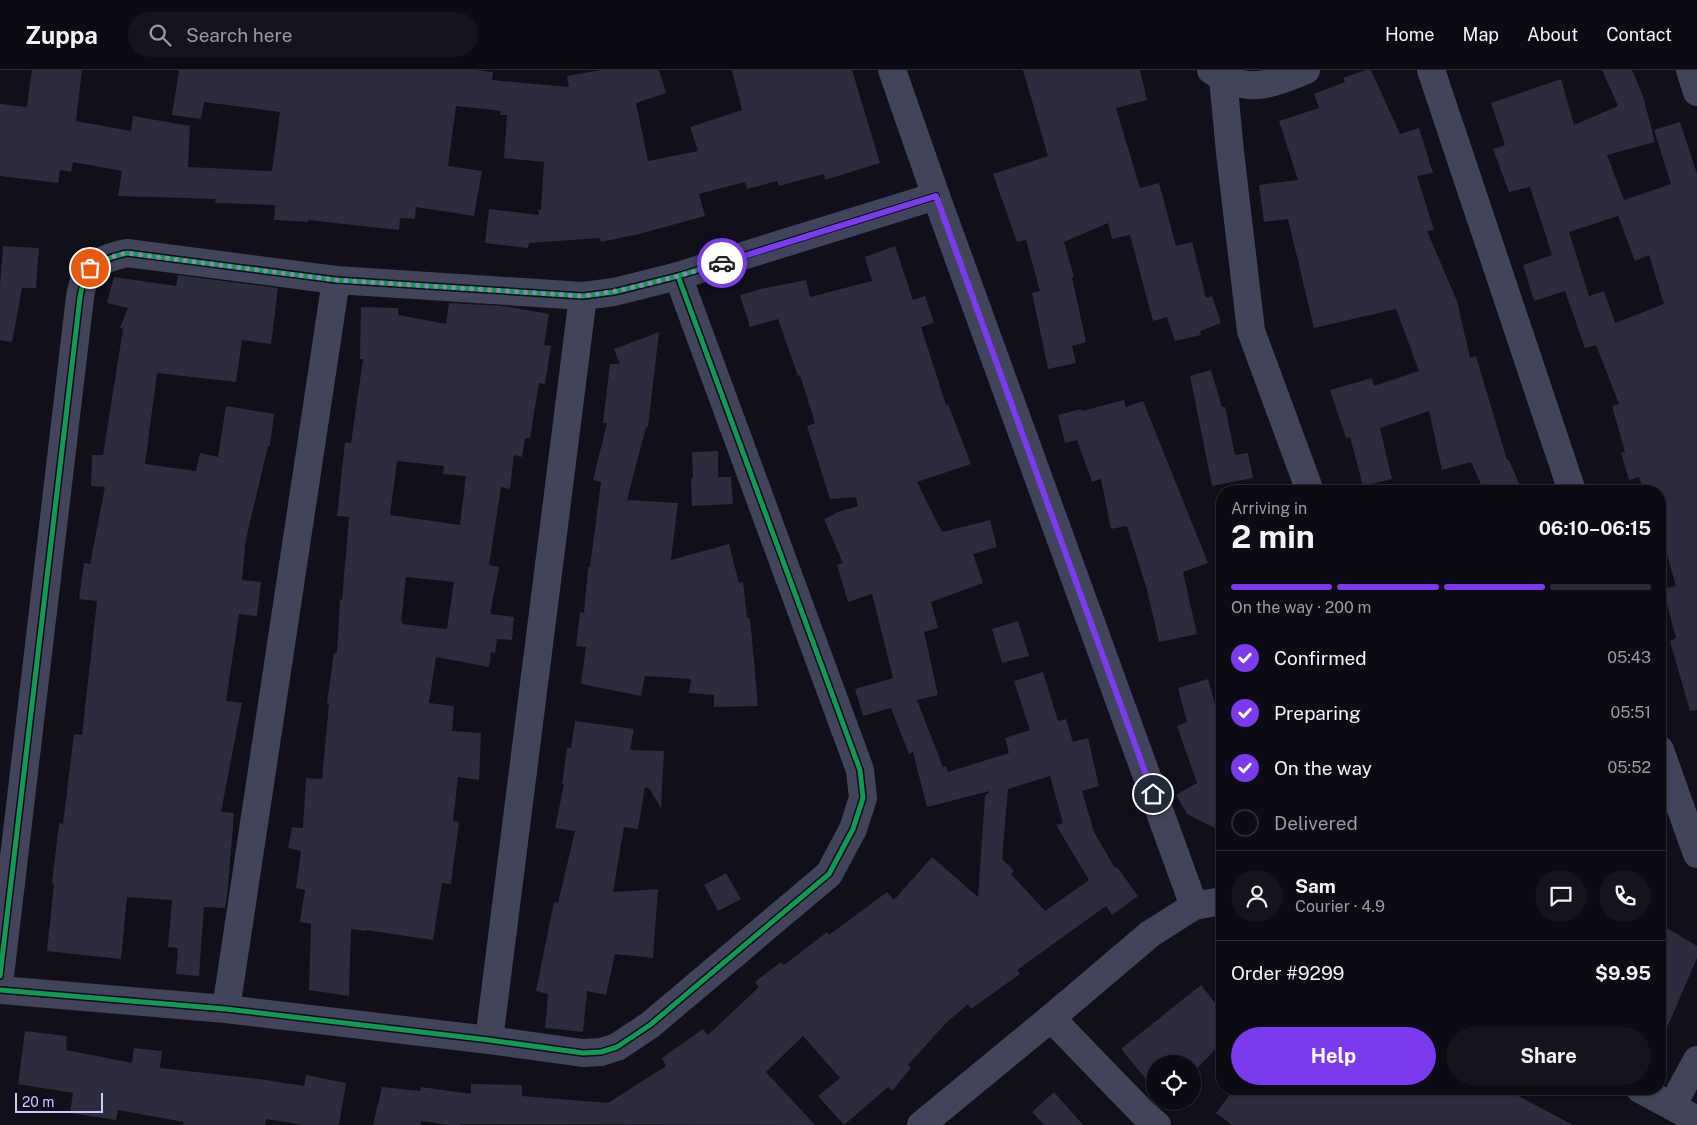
<!DOCTYPE html>
<meta charset="utf-8">
<style>
body{margin:0;font-family:"Public Sans",sans-serif;background:#15141d;color:#f1f3f6;height:100vh;display:flex;flex-direction:column;font-size:19px;white-space:nowrap}
*{box-sizing:border-box;margin:0}
p{font-size:16px;color:#9a9ba0}
.icon{flex:none;width:28px;height:28px;fill:none;stroke:currentColor;stroke-width:2;stroke-linecap:round;stroke-linejoin:round}
.map{position:relative;flex:1;overflow:hidden}
.details{position:absolute;left:1216px;top:415px;width:450px;height:610px;display:flex;flex-direction:column;background:#0c0b14;border-radius:20px;box-shadow:0 1px 4px #0004,0 0 0 1px #2c2b34}
.details>*{flex:none}
.tools{position:absolute;left:1146px;top:985px;display:grid;gap:10px}
.tools a{display:grid;place-items:center;width:55px;height:55px;border-radius:50%;background:#0c0b14;box-shadow:0 1px 4px #0004,0 0 0 1px #2c2b34;font-size:25px}
.scale{position:absolute;left:15px;bottom:12px;width:88px;box-sizing:border-box;padding-left:5px;border:2px solid #c9c8ff;border-top:0;font-size:14px;line-height:18px;white-space:nowrap;color:#c9c8ff;-webkit-text-stroke:4px #0c0a1f;paint-order:stroke}
.pin{position:absolute;display:grid;place-items:center;width:42px;height:42px;color:#fff;margin:-21px;border:2px solid #fff;border-radius:50%;box-shadow:0 1px 5px #0007}
.courier{position:absolute;display:grid;place-items:center;width:50px;height:50px;margin:-25px;border:4px solid #7c3aed;border-radius:50%;background:#fff;color:#222;box-shadow:0 1px 6px #0007}
.head em{font-style:normal;font-weight:700}
.head div{display:flex;flex-direction:column-reverse}
.head{display:flex;align-items:center;justify-content:space-between;height:85px;padding:0 15px}
h1{font-size:32px;font-weight:700;line-height:38px}
.bar{display:grid;grid-template-columns:repeat(4,1fr);gap:8px 5px;align-content:center;height:60px;padding:0 15px}
.bar i{height:6px;border-radius:4px;background:#2c2b34}
.bar .on{background:#7c3aed}
.bar p{grid-column:span 4}
.line{display:flex;align-items:center;gap:12px;padding:0 15px;border-top:1px solid #2c2b34}
.line div{flex:1}
.round{display:grid;place-items:center;flex:none;width:52px;height:52px;border-radius:26px;background:#15141d}
ol{padding:0 15px;list-style:none}
li{display:flex;align-items:center;gap:15px;height:55px}
li p{margin-inline-start:auto}
li .icon{padding:5px;border-radius:50%;background:#7c3aed;color:#fff;stroke-width:4}
li:last-child{color:#9a9ba0}
li i{width:28px;height:28px;border:2px solid #2c2b34;border-radius:50%}
.button{display:flex;gap:10px;margin-top:auto;padding:10px 15px}
.button a{flex:1;height:58px;border-radius:30px;background:#7c3aed;color:#fff;font-size:20px;font-weight:700;line-height:58px;text-align:center}
.button a+a{background:#15141d;color:#f1f3f6}
header{display:flex;align-items:center;gap:30px;box-sizing:border-box;height:70px;padding:0 25px;background:#0c0b14;border-bottom:1px solid #2c2b34}
header strong{font-size:24px}
nav{display:flex;gap:28px;margin-inline-start:auto;font-size:18px}
.search{width:350px;height:45px;background:#15141d;display:flex;align-items:center;gap:12px;box-sizing:border-box;padding:0 18px;border-radius:28px;color:#9a9ba0;font-size:19px}
.map>svg:first-child{display:block}
.building{fill:#2d2b3e;fill-rule:evenodd}
.lines{fill:none;stroke-linecap:round;stroke-linejoin:round}
.street{stroke:#42445c;stroke-width:28}
.cycleway-casing{stroke:#0c0a1f;stroke-width:8}
.cycleway{stroke:#139951;stroke-width:5}
.done{stroke:#8887af;stroke-width:5;stroke-dasharray:0 9}
.route{stroke:#7c3aed;stroke-width:6}
</style>
<header>
<strong>Zuppa</strong>
<div class="search"><svg class="icon" aria-label="search" viewBox="0 0 24 24"><circle cx="10" cy="10" r="6"/><path d="M15 15l6 6"/></svg>Search here</div>
<nav><a>Home</a><a>Map</a><a>About</a><a>Contact</a></nav>
</header>
<div class="map">
<svg width="1697" height="1055" viewBox="0 0 1697 1055">
<rect width="100%" height="100%" fill="#100f1a"/>
<g class="building">
<polygon points="32,0 82,0 76,51 131,61 133,46 190,56 188,97 272,101 280,42 204,32 201,49 172,45 179,0 475,0 493,2 492,10 569,17 567,6 602,0 659,0 666,23 636,33 648,91 698,81 690,57 742,40 732,0 852,0 880,93 825,110 824,104 779,116 777,111 747,119 745,112 699,124 705,146 639,164 601,172 600,168 529,173 528,178 485,173 489,139 539,145 538,140 541,140 544,92 504,88 507,45 500,45 501,41 456,36 448,96 482,101 474,146 416,137 415,149 400,148 399,160 308,150 308,152 274,150 275,135 215,133 216,129 118,126 122,101 73,92 71,102 60,100 58,113 0,106 0,34 27,37"/>
<polygon points="1023,0 1140,0 1147,30 1116,38 1140,118 1159,113 1176,176 1192,172 1206,228 1212,226 1221,253 1200,261 1201,265 1175,271 1167,247 1153,251 1130,165 1112,169 1108,153 1064,172 1074,207 1072,207 1086,272 1072,276 1076,293 1048,299 1032,223 1040,221 1026,170 1017,172 993,104 1048,86"/>
<polygon points="1366,0 1371,0 1400,64 1419,58 1433,103 1417,106 1434,160 1427,161 1457,231 1470,288 1476,286 1507,390 1509,390 1522,421 1484,421 1471,392 1442,400 1429,341 1380,358 1392,409 1363,416 1350,367 1346,368 1330,320 1372,308 1374,316 1419,301 1396,239 1314,258 1288,149 1264,152 1259,115 1298,110 1279,51 1319,38 1314,24 1345,12 1343,8"/>
<path d="M 1602,0 L 1632,0 L 1643,26 L 1655,72 L 1607,85 L 1624,130 L 1671,114 L 1654,60 L 1680,52 L 1697,104 L 1697,640 L 1690,641 L 1670,571 L 1676,568 L 1663,519 L 1676,516 L 1660,460 L 1660,421 L 1644,421 L 1639,407 L 1629,410 L 1621,383 L 1625,382 L 1612,336 L 1619,334 L 1596,275 L 1585,278 L 1565,221 L 1534,231 L 1523,195 L 1552,185 L 1530,117 L 1509,122 L 1493,79 L 1505,75 L 1491,33 L 1561,9 L 1574,55 L 1618,36 ZM 1618,146 L 1635,191 L 1649,185 L 1664,234 L 1615,253 L 1604,221 L 1589,226 L 1569,162 Z"/>
<polygon points="3,176 39,178 36,218 22,218 12,272 0,270 0,216"/>
<path d="M 895,176 L 913,230 L 925,226 L 934,253 L 921,257 L 946,335 L 948,334 L 971,394 L 917,412 L 942,462 L 990,450 L 997,477 L 973,484 L 983,513 L 931,532 L 938,558 L 924,562 L 938,625 L 917,630 L 943,697 L 946,696 L 948,702 L 1009,683 L 1005,668 L 1030,660 L 1014,611 L 1043,602 L 1058,651 L 1066,649 L 1073,672 L 1088,668 L 1099,716 L 1082,721 L 1094,762 L 1115,798 L 1117,797 L 1138,826 L 1112,845 L 1106,836 L 1017,900 L 1020,904 L 971,939 L 968,934 L 946,953 L 908,995 L 911,998 L 892,1021 L 888,1017 L 844,1055 L 818,1026 L 840,1008 L 803,966 L 766,1002 L 815,1055 L 460,1054 L 460,1055 L 449,1055 L 421,1051 L 421,1055 L 373,1055 L 382,1017 L 420,1021 L 421,1017 L 471,1024 L 471,1014 L 522,1015 L 522,1026 L 608,1033 L 666,996 L 662,988 L 703,959 L 708,965 L 759,917 L 755,912 L 781,892 L 784,895 L 827,862 L 829,865 L 887,822 L 894,830 L 932,787 L 978,827 L 985,726 L 990,721 L 927,737 L 913,682 L 909,684 L 891,638 L 863,646 L 855,619 L 893,608 L 872,524 L 848,532 L 837,495 L 843,493 L 824,449 L 835,444 L 835,443 L 858,436 L 856,427 L 830,429 L 807,356 L 815,353 L 800,305 L 798,306 L 778,249 L 750,257 L 740,225 L 761,219 L 806,210 L 810,227 L 872,211 L 865,187 ZM 1050,706 L 1063,753 L 1056,755 L 1089,810 L 1045,841 L 1011,804 L 1014,801 L 1002,789 L 1008,719 Z"/>
<polygon points="178,205 278,218 271,274 242,270 236,312 157,303 145,394 196,401 200,383 218,387 226,336 274,344 270,376 268,376 246,469 242,510 261,512 257,546 239,544 226,631 242,633 221,742 234,743 228,818 225,838 204,837 199,906 176,904 178,878 168,877 172,830 127,827 121,889 47,881 54,814 52,813 59,753 63,754 74,664 82,665 97,531 79,529 84,493 90,494 105,417 91,416 92,385 103,385 123,259 120,258 128,238 107,233 114,207 176,216"/>
<path d="M 449,233 L 503,236 L 549,244 L 544,275 L 551,276 L 545,314 L 539,313 L 530,368 L 525,368 L 522,387 L 514,385 L 510,419 L 501,417 L 489,495 L 499,497 L 490,544 L 514,547 L 512,570 L 497,569 L 495,583 L 491,582 L 489,597 L 436,587 L 429,633 L 454,636 L 452,661 L 481,663 L 479,710 L 458,707 L 453,751 L 459,752 L 451,814 L 442,813 L 433,870 L 366,860 L 366,861 L 351,859 L 349,926 L 309,920 L 311,854 L 300,852 L 305,820 L 296,818 L 301,781 L 288,778 L 292,757 L 303,758 L 306,708 L 322,709 L 329,634 L 327,633 L 334,583 L 337,583 L 340,529 L 342,530 L 349,447 L 337,446 L 345,372 L 351,373 L 363,289 L 360,289 L 361,237 L 398,238 L 398,245 L 446,254 ZM 397,391 L 444,396 L 443,404 L 466,406 L 460,455 L 390,445 ZM 406,507 L 454,512 L 447,559 L 402,554 L 403,551 L 401,551 Z"/>
<polygon points="659,262 648,357 646,357 627,430 678,433 671,490 729,474 739,513 743,512 747,548 750,548 758,636 714,637 714,625 689,623 691,609 645,606 641,626 581,614 586,577 576,576 580,542 584,543 588,497 590,497 601,412 593,410 607,353 603,353 610,294 620,294 614,279"/>
<polygon points="1211,300 1222,337 1225,337 1235,385 1248,383 1253,408 1212,416 1190,306"/>
<polygon points="1124,330 1126,337 1143,331 1208,493 1183,502 1197,564 1159,572 1147,520 1127,456 1111,459 1101,409 1092,412 1077,370 1065,373 1058,345 1081,339 1082,341"/>
<polygon points="718,381 718,407 731,407 733,434 692,436 691,408 693,408 692,382"/>
<polygon points="1018,551 1029,586 1002,593 992,559"/>
<polygon points="1208,609 1222,660 1222,762 1187,744 1176,725 1197,713 1177,656 1187,652 1178,618"/>
<polygon points="575,651 634,659 630,680 664,681 661,738 649,718 645,717 638,759 624,757 613,822 658,819 653,888 615,884 606,925 587,921 583,962 545,958 548,924 536,921 554,832 558,833 575,761 555,758 564,714 562,714 567,678 571,678"/>
<polygon points="726,803 741,829 718,841 704,815"/>
<polygon points="1660,854 1697,876 1697,888 1660,974"/>
<polygon points="1201,915 1222,942 1222,972 1192,1004 1192,994 1155,994 1155,1020 1121,979"/>
<polygon points="25,961 67,966 66,980 132,993 134,978 162,981 160,998 259,1009 304,1016 306,1005 346,1013 339,1055 303,1055 266,1049 265,1055 183,1055 184,1052 118,1040 116,1050 70,1043 73,1023 18,1014"/>
<polygon points="1234,1019 1505,1019 1573,1055 1232,1055 1216,1043"/>
<polygon points="1054,1022 1083,1055 1044,1055 1032,1042"/>
</g>
<g class="lines">
<g class="street">
<polyline points="892,0 936,126 1194,836"/>
<path d="M 1211,0 C 1247,25 1269,15 1306,0"/>
<polyline points="1431,0 1572,421"/>
<polyline points="1690,0 1697,22"/>
<polyline points="1223,8 1230,82 1251,261 1310,421"/>
<polyline points="1660,680 1697,784"/>
<path d="M 0,906 L 80,227 C 85,196 97,190 127,183 L 336,210 L 583,226 L 614,222 L 678,206 L 936,126"/>
<polyline points="0,920 226,939 489,970 583,983 601,982 617,977 650,955 829,804 853,759 863,728 860,700 678,206"/>
<polyline points="226,939 336,210"/>
<polyline points="1051,948 1141,1041 1157,1055"/>
<polyline points="489,970 583,226"/>
<polyline points="1640,1019 1697,1050"/>
<polyline points="1672,1036 1697,990"/>
<polyline points="921,1055 1051,948 1150,864 1194,836 1222,831"/>
</g>
<defs>
<g id="cycleway">
<path d="M 0,906 L 80,227 C 85,196 97,190 127,183 L 336,210 L 583,226 L 614,222 L 678,206 L 936,126"/>
<polyline points="0,920 226,939 489,970 583,983 601,982 617,977 650,955 829,804 853,759 863,728 860,700 678,206"/>
</g>
</defs>
<use href="#cycleway" class="cycleway-casing"/>
<use href="#cycleway" class="cycleway"/>
</g>
<g class="lines">
<path class="done" d="M 90,198 L 107,188 L 126,183 L 336,210 L 583,226 C 631,220 676,207 722,193"/>
<polyline class="route" points="722,193 936,126 1153,724"/>
</g>
</svg>
<div class="tools">
<a><svg class="icon" aria-label="locate" viewBox="0 0 24 24"><circle cx="12" cy="12" r="6"/><path d="M12 2v4M12 18v4M2 12h4M18 12h4"/></svg></a>
</div>
<div class="scale">20 m</div>
<div class="pin" style="left:90px;top:198px;background:#ea580c"><svg class="icon" aria-label="bag" viewBox="0 0 24 24"><path d="M5 8h14l-1 12H6zM9 8a3 3 0 0 1 6 0"/></svg></div>
<div class="pin" style="left:1153px;top:724px;background:#1f2937"><svg class="icon" aria-label="home" viewBox="0 0 24 24"><path d="M3 11l9-7 9 7M6 9v11h12V9"/></svg></div>
<div class="courier" style="left:722px;top:193px"><svg class="icon" aria-label="car" viewBox="0 0 24 24"><path d="M5 17H2v-5l4-1 3-4h7l3 4 3 1v5h-3M9 17h6M6 11h13"/><circle cx="7" cy="17" r="2"/><circle cx="17" cy="17" r="2"/></svg></div>
<section class="details">
<div class="head"><div><h1>2 min</h1><p>Arriving in</p></div><em>06:10–06:15</em></div>
<div class="bar"><i class="on"></i><i class="on"></i><i class="on"></i><i></i><p>On the way · 200 m</p></div>
<ol>
<li><svg class="icon" aria-label="check" viewBox="0 0 24 24"><path d="M5 12l5 5 9-10"/></svg>Confirmed<p>05:43</p></li>
<li><svg class="icon" aria-label="check" viewBox="0 0 24 24"><path d="M5 12l5 5 9-10"/></svg>Preparing<p>05:51</p></li>
<li><svg class="icon" aria-label="check" viewBox="0 0 24 24"><path d="M5 12l5 5 9-10"/></svg>On the way<p>05:52</p></li>
<li><i></i>Delivered</li>
</ol>
<div class="line" style="height:90px"><a class="round"><svg class="icon" aria-label="person" viewBox="0 0 24 24"><circle cx="12" cy="8" r="4"/><path d="M4 21q1-7 8-7t8 7"/></svg></a><div><b>Sam</b><p>Courier · 4.9</p></div><a class="round"><svg class="icon" aria-label="chat" viewBox="0 0 24 24"><path d="M4 5h16v11H9l-5 4z"/></svg></a><a class="round"><svg class="icon" aria-label="phone" viewBox="0 0 24 24"><path d="M5 4h4l2 5-3 2q2 4 5 5l2-3 5 2v4C11 20 4 13 5 4z"/></svg></a></div>
<div class="line" style="height:65px"><div>Order #9299</div><b>$9.95</b></div>
<div class="button"><a>Help</a><a>Share</a></div>
</section>
</div>
